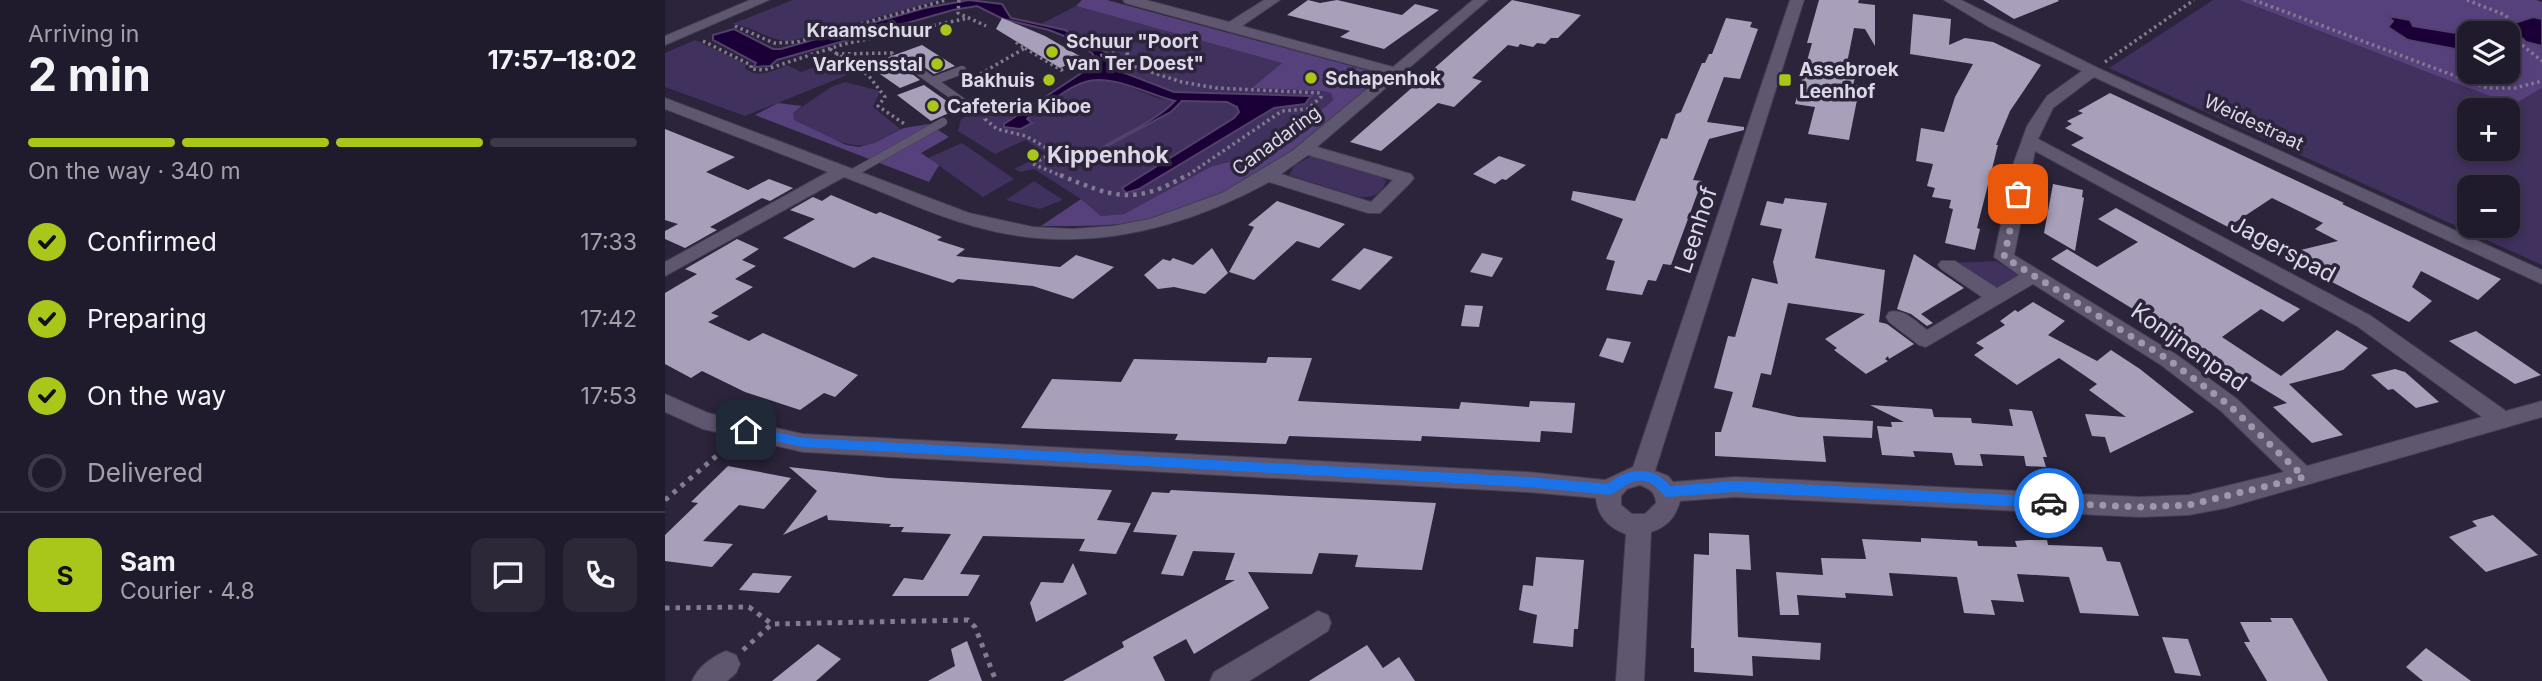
<!DOCTYPE html>
<meta charset="utf-8">
<style>
body{margin:0;font-family:Inter,sans-serif;background:#2d2838;color:#f1f3f6;height:100vh;display:flex;flex-direction:column;font-size:26px;white-space:nowrap}
*{box-sizing:border-box;margin:0}
p{font-size:23px;color:#a2a1a9}
.icon{flex:none;width:38px;height:38px;fill:none;stroke:currentColor;stroke-width:2;stroke-linecap:round;stroke-linejoin:round}
.map{position:relative;flex:1;overflow:hidden}
.side{display:flex;flex-direction:column;background:#201b2c;width:665px}
.side>*{flex:none}
.fabs{position:absolute;left:1792px;top:21px;display:grid;gap:14px}
.fabs a{display:grid;place-items:center;width:63px;height:63px;border-radius:14px;background:#201b2c;box-shadow:0 4px 10px #0003,0 0 0 2px #3d3948;font-size:35px}
.pin{position:absolute;display:grid;place-items:center;width:60px;height:60px;color:#fff;margin:-30px;border-radius:14px;box-shadow:0 4px 10px #0006}
.courier{position:absolute;display:grid;place-items:center;width:70px;height:70px;margin:-35px;border:5px solid #1a73e8;border-radius:50%;background:#fff;color:#222;box-shadow:0 2px 9px #0007}
.overview em{font-style:normal;font-weight:700}
.overview div{display:flex;flex-direction:column-reverse}
.overview{display:flex;align-items:center;justify-content:space-between;height:119px;padding:0 28px}
h1{font-size:46px;font-weight:700;line-height:52px}
.bar{display:grid;grid-template-columns:repeat(4,1fr);gap:10px 7px;align-content:center;height:84px;padding:0 28px}
.bar i{height:9px;border-radius:5px;background:#3d3948}
.bar .selected{background:#a9c71b}
.bar p{grid-column:span 4}
.line{display:flex;align-items:center;gap:18px;padding:0 28px;border-top:2px solid #3d3948}
.line div{flex:1}
.round{display:grid;place-items:center;flex:none;width:74px;height:74px;border-radius:14px;background:#2d2838}
ol{padding:0 28px;list-style:none}
li{display:flex;align-items:center;gap:21px;height:77px}
li p{margin-inline-start:auto}
li .icon{padding:7px;border-radius:50%;background:#a9c71b;color:#111;stroke-width:4}
li:last-child{color:#a2a1a9}
li i{width:38px;height:38px;border:4px solid #3d3948;border-radius:50%}
main{display:flex;flex:1;min-height:0}
.map>svg:first-child{display:block}
.green{fill:#41315e;fill-rule:evenodd}
.forest{fill:#57417d;fill-rule:evenodd}
.water{fill:#1a0036;stroke:#54416b;stroke-width:2}
.building{fill:#a8a0bb}
.lines{fill:none;stroke-linecap:round;stroke-linejoin:round}
.service-casing{stroke:#443e50;stroke-width:9}
.minor-casing{stroke:#443e50;stroke-width:2}
.path-far2{stroke:#827c8e;stroke-width:3.5;stroke-dasharray:2.5 3.5;stroke-linecap:butt}
.path-far1{stroke:#827c8e;stroke-width:4.5;stroke-dasharray:3.5 5;stroke-linecap:butt}
.path{stroke:#827c8e;stroke-width:5;stroke-dasharray:4.5 6;stroke-linecap:butt}
.service{stroke:#5f576f;stroke-width:8}
.minor{fill:#5f576f;fill-rule:evenodd}
.route{fill:#1a73e8}
.done{stroke:#9e99aa;stroke-width:7;stroke-dasharray:0 12.6}
.poi-dot{fill:#a9c71b;stroke:#2b243a;stroke-width:2.5}
.labels{text-anchor:middle;stroke-width:7;stroke-linejoin:round;paint-order:stroke}
.far-poi-label{font-size:19px;font-weight:bold;fill:#dcd8e6;stroke:#2b243a;text-anchor:start}
.far-street-label{font-size:19px;fill:#dcd8e6;stroke:#2b243a}
.poi-label{font-size:23px;font-weight:bold;fill:#dcd8e6;stroke:#2b243a;text-anchor:start}
.street-label{font-size:23px;fill:#dcd8e6;stroke:#2b243a}
</style>
<main>
<section class="side">
<div class="overview"><div><h1>2 min</h1><p>Arriving in</p></div><em>17:57–18:02</em></div>
<div class="bar"><i class="selected"></i><i class="selected"></i><i class="selected"></i><i></i><p>On the way · 340 m</p></div>
<ol>
<li><svg class="icon" aria-label="check" viewBox="0 0 24 24"><path d="M5 12l5 5 9-10"/></svg>Confirmed<p>17:33</p></li>
<li><svg class="icon" aria-label="check" viewBox="0 0 24 24"><path d="M5 12l5 5 9-10"/></svg>Preparing<p>17:42</p></li>
<li><svg class="icon" aria-label="check" viewBox="0 0 24 24"><path d="M5 12l5 5 9-10"/></svg>On the way<p>17:53</p></li>
<li><i></i>Delivered</li>
</ol>
<div class="line" style="height:126px"><b class="round" style="background:#a9c71b;color:#111">S</b><div><b>Sam</b><p>Courier · 4.8</p></div><a class="round"><svg class="icon" aria-label="chat" viewBox="0 0 24 24"><path d="M4 5h16v11H9l-5 4z"/></svg></a><a class="round"><svg class="icon" aria-label="phone" viewBox="0 0 24 24"><path d="M5 4h4l2 5-3 2q2 4 5 5l2-3 5 2v4C11 20 4 13 5 4z"/></svg></a></div>
</section>
<div class="map">
<svg width="1877" height="681" viewBox="0 0 1877 681">
<rect width="100%" height="100%" fill="#2b243a"/>
<g class="green">
<path d="M 128,0 L 275,0 L 126,41 C 105,42 88,26 67,24 Z"/>
<path d="M 1548,0 L 1574,0 L 1848,105 L 1877,88 L 1877,265 L 1444,68 ZM 1804,110 L 1843,110 L 1843,149 L 1804,149 ZM 1804,187 L 1843,187 L 1843,226 L 1804,226 Z"/>
<path d="M 411,6 L 617,63 L 588,88 L 658,91 L 666,93 L 668,100 C 648,122 613,119 602,149 L 590,156 L 547,166 L 459,214 L 436,216 L 416,199 L 369,169 L 356,172 L 349,169 L 381,153 L 360,140 L 330,154 L 293,131 L 296,119 L 329,100 L 358,110 L 337,126 L 356,129 L 367,123 L 362,119 L 364,117 C 382,105 404,84 425,81 C 453,75 476,96 503,100 C 521,102 558,96 572,107 L 574,112 L 569,118 L 474,189 L 609,108 L 632,105 L 645,96 L 510,92 L 447,68 L 442,53 L 400,30 L 376,24 Z"/>
<path d="M 30,40 L 81,64 L 80,68 C 92,79 108,71 122,65 L 136,72 L 168,60 L 192,71 L 80,116 L 0,87 L 0,53 Z"/>
<path d="M 180,82 L 215,91 L 208,107 L 239,132 C 197,160 167,139 128,120 L 128,113 L 166,87 Z"/>
<polygon points="297,143 349,179 318,197 263,158"/>
<path d="M 647,156 L 715,176 L 721,181 C 717,194 707,198 694,197 L 624,175 L 630,165 Z"/>
<polygon points="369,181 398,200 375,209 341,200"/>
<polygon points="1331,261 1353,275 1331,288 1289,263"/>
</g>
<g class="forest">
<path d="M 417,0 L 442,0 L 708,72 L 711,78 L 706,85 C 642,138 578,199 494,218 C 456,227 415,226 376,226 L 416,199 L 436,216 L 459,214 L 547,166 L 590,156 L 602,149 C 613,118 648,122 668,100 L 666,93 L 658,91 L 587,88 L 617,63 L 411,6 Z"/>
<path d="M 1574,0 L 1871,0 L 1877,2 L 1877,88 L 1848,105 ZM 1804,33 L 1843,33 L 1843,72 L 1804,72 Z"/>
<polygon points="113,103 137,106 128,113 129,120 181,145 194,147 210,143 239,128 264,124 284,137 256,153 274,165 264,182 90,115"/>
</g>
<g class="water">
<path d="M 304,0 L 337,4 L 346,18 L 400,30 L 442,53 L 447,68 L 509,92 L 646,96 L 640,104 L 609,108 L 474,189 L 461,193 L 457,188 L 569,118 L 574,112 L 572,107 L 562,102 L 517,101 L 506,112 L 431,152 C 456,134 489,123 510,101 C 484,95 446,73 420,82 C 401,88 382,105 364,117 L 362,119 L 367,123 L 356,129 L 339,127 L 339,124 L 418,72 L 431,60 L 427,53 L 399,36 L 384,30 L 338,19 L 312,6 L 288,10 L 112,60 L 105,66 L 89,67 L 91,63 L 48,40 L 48,35 L 69,29 L 108,49 L 116,49 L 260,8 Z"/>
<polygon points="1723,16 1745,20 1748,26 1804,35 1804,60 1795,50 1743,40 1723,27 1728,21"/>
<polygon points="1868,17 1877,19 1877,46 1861,42 1843,25"/>
</g>
<g class="building">
<polygon points="643,0 655,3 672,0 737,15 750,4 774,10 719,49 675,37 685,31 622,15"/>
<polygon points="847,0 916,15 893,38 886,38 880,44 872,43 868,47 855,44 853,47 843,45 807,78 817,81 789,107 773,103 716,151 685,142"/>
<polygon points="1154,0 1194,0 1193,3 1210,5 1210,46 1200,29 1189,28 1180,73 1191,74 1188,85 1195,85 1184,140 1143,134 1150,107 1130,104 1147,43 1142,43"/>
<polygon points="1318,0 1393,0 1394,1 1349,19"/>
<polygon points="1248,14 1286,19 1284,45 1300,38 1328,42 1376,65 1345,111 1331,145 1333,145 1312,228 1315,229 1310,250 1280,243 1288,209 1284,208 1286,200 1267,197 1270,188 1262,186 1268,164 1251,161 1256,128 1279,132 1290,97 1308,64 1245,54"/>
<polygon points="337,18 380,36 418,58 395,68 331,29"/>
<polygon points="1061,18 1087,22 1085,27 1093,29 1075,79 1059,77 1042,122 1079,127 1079,130 1044,139 1028,180 1037,181 1006,265 998,264 991,281 983,280 977,295 941,290 950,261 941,259 958,219 906,200 908,191 970,201 996,138 1002,139 1011,114 1016,112 1037,63 1040,63 1044,54 1047,54"/>
<polygon points="257,45 290,66 269,74 252,62 246,61 242,64 242,70 255,80 235,88 202,65"/>
<polygon points="259,85 293,109 266,121 232,95"/>
<polygon points="1445,93 1679,203 1677,204 1836,279 1813,300 1756,271 1747,287 1767,301 1744,322 1636,266 1638,263 1619,254 1673,241 1650,229 1658,223 1607,198 1563,227 1406,145 1419,138 1400,128 1407,124 1402,121 1418,113 1413,111"/>
<polygon points="0,129 70,157 41,172 83,190 104,179 128,188 105,201 97,198 45,227 52,230 20,248 0,239 0,231 13,224 0,220"/>
<polygon points="834,156 861,165 841,180 837,179 830,184 808,174"/>
<polygon points="1388,184 1418,190 1417,197 1419,198 1410,251 1379,233"/>
<polygon points="166,195 211,214 215,212 277,237 272,240 300,249 291,256 395,267 411,255 449,267 408,299 368,286 293,279 288,283 208,257 189,268 118,238 150,219 125,210 148,197 157,201"/>
<polygon points="1120,198 1162,203 1150,258 1220,270 1214,322 1222,324 1249,344 1224,359 1223,356 1220,359 1223,361 1201,374 1169,350 1172,348 1160,339 1200,314 1123,303 1106,375 1096,373 1087,407 1133,417 1208,421 1207,438 1158,436 1161,462 1050,456 1050,432 1056,432 1068,392 1049,388 1063,336 1070,337 1087,278 1113,284 1108,262 1117,229 1095,225 1102,201 1118,204"/>
<polygon points="612,201 680,224 654,248 632,241 589,280 564,272 589,227 583,225"/>
<polygon points="1451,208 1635,309 1618,322 1596,309 1557,337 1616,376 1672,330 1703,348 1678,370 1624,384 1678,435 1647,443 1608,407 1622,403 1386,259 1402,249 1432,267 1473,242 1433,219"/>
<polygon points="72,239 94,249 77,260 91,266 70,279 88,287 46,313 54,316 43,322 84,341 98,333 193,375 170,397 159,393 135,410 80,392 37,371 26,378 0,364 0,293 32,274 20,269"/>
<polygon points="547,248 563,273 540,294 509,287 493,289 479,275 498,259 505,261 508,258 528,265"/>
<polygon points="699,248 728,257 695,290 666,280"/>
<polygon points="817,253 838,258 827,277 805,272"/>
<polygon points="1249,254 1299,288 1256,314 1268,323 1262,326 1246,314 1232,309"/>
<polygon points="1368,302 1400,321 1383,335 1432,361 1446,350 1475,369 1529,412 1445,453 1440,437 1427,436 1420,414 1461,417 1424,390 1432,384 1394,358 1352,385 1309,355 1319,348 1311,343 1340,325 1335,321 1350,310 1353,312"/>
<polygon points="800,305 818,306 814,327 796,326"/>
<polygon points="1811,331 1876,375 1850,384 1784,341"/>
<polygon points="942,338 966,342 958,363 934,356"/>
<polygon points="603,357 647,358 633,401 794,409 796,402 864,407 865,401 910,403 907,433 876,431 875,442 757,436 756,441 624,436 621,444 510,440 513,434 356,428 387,379 456,382 469,359 601,363"/>
<polygon points="1730,369 1740,372 1774,402 1751,408 1728,389 1723,390 1706,375"/>
<polygon points="1205,405 1267,409 1269,417 1306,418 1307,423 1348,426 1344,409 1367,411 1382,457 1378,457 1381,467 1361,466 1359,456 1315,454 1318,466 1290,465 1287,453 1248,451 1250,457 1217,455 1212,426 1227,427 1226,422 1239,422"/>
<polygon points="63,466 126,478 99,509 74,505 38,541 68,544 47,567 0,561 0,535 33,503 26,502"/>
<polygon points="124,467 223,478 447,490 432,520 466,523 451,554 414,551 420,539 318,536 295,574 315,575 303,596 227,596 239,578 258,580 286,534 236,532 239,527 224,527 226,524 163,520 162,515 118,535 152,491"/>
<polygon points="506,490 666,498 771,503 757,570 690,567 693,555 654,553 647,574 583,572 604,608 529,654 521,639 488,657 500,681 398,681 459,647 457,642 570,580 560,580 570,553 528,551 518,576 496,574 512,535 468,532 487,492 504,493"/>
<polygon points="1828,515 1873,555 1821,572 1784,537 1812,526 1807,521"/>
<polygon points="1044,533 1084,535 1086,570 1071,569 1073,637 1156,643 1155,660 1087,656 1088,676 1029,672 1029,648 1026,648 1029,554 1044,555"/>
<polygon points="1256,538 1312,541 1313,546 1352,547 1350,541 1363,540 1382,540 1383,545 1437,547 1442,561 1455,562 1474,616 1415,613 1404,577 1352,574 1359,602 1326,600 1330,615 1299,613 1292,577 1224,573 1228,596 1180,593 1181,598 1132,595 1134,615 1115,615 1111,572 1158,575 1156,558 1201,559 1197,539 1256,542"/>
<polygon points="871,557 919,560 913,629 909,629 908,647 868,643 872,615 854,610 858,585 868,586"/>
<polygon points="408,563 422,594 371,622 365,603 376,582 398,583"/>
<polygon points="88,573 127,576 114,593 74,590"/>
<polygon points="1605,618 1627,618 1663,681 1602,681 1579,642 1585,642 1575,622 1607,622"/>
<polygon points="1497,637 1523,639 1536,676 1510,673"/>
<polygon points="302,641 317,681 263,681 290,666 286,649"/>
<polygon points="153,644 176,659 151,681 107,681"/>
<polygon points="702,645 718,668 734,657 750,681 644,681"/>
<polygon points="1761,648 1806,681 1758,681 1741,667"/>
</g>
<g class="lines">
<defs>
<g id="service">
<polyline points="248,67 306,108"/>
<polyline points="268,81 297,70"/>
<polyline points="186,174 278,122"/>
</g>
<g id="minor">
<polygon points="85,0 104,0 0,45 0,36"/>
<path d="M 458,0 L 481,0 L 564,22 L 599,0 L 615,0 L 577,26 L 728,67 L 808,0 L 823,0 L 652,147 L 746,174 L 749,178 L 746,182 L 715,213 L 703,213 L 604,182 C 512,232 411,256 308,226 C 264,214 222,193 179,177 L 0,276 L 0,262 L 163,172 L 0,109 L 0,98 L 304,213 L 368,227 L 408,229 L 448,226 L 485,219 L 557,193 L 627,151 L 720,74 L 460,3 ZM 643,155 L 728,180 L 706,202 L 616,174 Z"/>
<path d="M 1125,0 L 1139,0 L 990,471 L 1003,476 L 1008,482 L 1070,477 L 1475,497 L 1524,495 L 1619,472 L 1556,411 L 1496,365 L 1368,284 L 1261,347 L 1254,345 L 1224,322 L 1221,317 L 1224,312 C 1239,308 1250,321 1262,330 L 1317,297 L 1276,269 L 1273,265 L 1276,261 L 1290,261 L 1332,288 L 1354,275 L 1329,257 L 1349,162 L 1362,126 L 1382,96 L 1417,71 L 1324,27 L 1279,0 L 1296,0 L 1433,68 L 1877,270 L 1877,284 L 1429,77 L 1388,108 L 1373,139 L 1706,316 L 1841,411 L 1877,401 L 1877,417 L 1561,508 L 1524,515 L 1475,517 L 1070,497 L 1015,501 C 1011,517 1002,527 986,532 L 979,681 L 951,681 L 961,534 C 944,528 932,516 931,498 L 863,492 L 138,452 L 38,429 L 0,412 L 0,394 L 43,413 L 138,434 L 863,472 L 940,480 L 968,467 ZM 1370,151 L 1692,326 L 1817,417 L 1642,466 L 1572,399 L 1512,355 L 1349,255 ZM 975,485 C 985,489 990,492 991,503 L 980,514 L 967,514 L 956,505 L 956,496 L 962,489 Z"/>
<polygon points="653,611 663,615 666,623 663,631 584,681 545,681 549,672"/>
<path d="M 61,651 L 71,655 L 75,664 L 71,673 L 62,681 L 27,681 C 33,667 47,657 61,651 Z"/>
</g>
</defs>
<use href="#service" class="service-casing"/>
<use href="#minor" class="minor-casing"/>
<g class="path-far2">
<polyline points="294,0 293,13 321,26"/>
<polyline points="1589,0 1822,88 1850,88 1877,81"/>
<polyline points="1802,0 1840,15 1844,19 1837,27 1842,33"/>
<polyline points="70,26 109,43 132,42 281,0"/>
<polyline points="1843,34 1877,61"/>
<polyline points="38,41 86,65 86,69 99,70 179,44 304,18"/>
<polyline points="360,48 396,70 457,48 462,52 464,65 517,82 551,88 655,93 656,97 643,109 617,111 520,177"/>
<polyline points="165,49 204,76 220,97 213,106 241,125"/>
<polyline points="171,54 227,53 225,56 235,62"/>
<polyline points="1440,62 1529,0"/>
<polyline points="310,77 360,48 349,41"/>
<polyline points="321,113 320,119 332,129 361,136 385,150 387,154 369,163"/>
<polyline points="368,164 399,177"/>
</g>
<path class="path-far1" d="M 395,175 C 448,197 469,206 522,175"/>
<g class="path">
<polyline points="0,500 63,446"/>
<polyline points="0,608 84,607 107,624 303,620 310,627 331,681"/>
<polyline points="78,650 107,624"/>
</g>
<use href="#service" class="service"/>
<use href="#minor" class="minor"/>
</g>
<path class="route" d="M 81,426 L 138,438 L 863,477 L 943,484 C 962,468 988,465 1005,486 L 1070,481 L 1384,497 L 1391,503 L 1384,508 L 1070,492 L 1002,497 C 996,494 994,489 989,485 C 970,473 960,488 945,495 L 863,487 L 138,447 L 77,434 L 77,427 Z"/>
<g class="lines">
<polyline class="done" points="1353,194 1339,257 1504,360 1564,405 1639,477 1524,505 1475,507 1384,503"/>
</g>
<g class="poi-dot">
<circle cx="281" cy="30" r="7"/>
<circle cx="387" cy="52" r="7"/>
<circle cx="272" cy="64" r="7"/>
<circle cx="646" cy="78" r="7"/>
<circle cx="384" cy="80" r="7"/>
<rect x="1113" y="73" width="14" height="14" rx="3.5"/>
<circle cx="268" cy="106" r="7"/>
<circle cx="368" cy="155" r="7"/>
</g>
<g class="labels">
<g class="far-poi-label">
<text x="267" y="37" text-anchor="end">Kraamschuur</text>
<text x="401" y="48">Schuur "Poort<tspan x="401" dy="22">van Ter Doest"</tspan></text>
<text x="258" y="71" text-anchor="end">Varkensstal</text>
<text x="1134" y="76">Assebroek<tspan x="1134" dy="22">Leenhof</tspan></text>
<text x="660" y="85">Schapenhok</text>
<text x="370" y="87" text-anchor="end">Bakhuis</text>
<text x="282" y="113">Cafeteria Kiboe</text>
</g>
<g class="far-street-label">
<text transform="translate(1589 122) rotate(25)" y="7">Weidestraat</text>
<text transform="translate(611 140) rotate(-36)" y="7">Canadaring</text>
</g>
<g class="poi-label">
<text x="382" y="163">Kippenhok</text>
</g>
<g class="street-label">
<text transform="translate(1031 230) rotate(-72)" y="8">Leenhof</text>
<text transform="translate(1618 249) rotate(28)" y="8">Jagerspad</text>
<text transform="translate(1524 347) rotate(35)" y="8">Konijnenpad</text>
</g>
</g>
</svg>
<div class="fabs">
<a><svg class="icon" aria-label="layers" viewBox="0 0 24 24"><path d="M12 4l9 5-9 5-9-5zM3 14l9 5 9-5"/></svg></a>
<a>+</a>
<a>−</a>
</div>
<div class="pin" style="left:1353px;top:194px;background:#ea580c"><svg class="icon" aria-label="bag" viewBox="0 0 24 24"><path d="M5 8h14l-1 12H6zM9 8a3 3 0 0 1 6 0"/></svg></div>
<div class="pin" style="left:81px;top:430px;background:#1f2937"><svg class="icon" aria-label="home" viewBox="0 0 24 24"><path d="M3 11l9-7 9 7M6 9v11h12V9"/></svg></div>
<div class="courier" style="left:1384px;top:503px"><svg class="icon" aria-label="car" viewBox="0 0 24 24"><path d="M5 17H2v-5l4-1 3-4h7l3 4 3 1v5h-3M9 17h6M6 11h13"/><circle cx="7" cy="17" r="2"/><circle cx="17" cy="17" r="2"/></svg></div>
</div>
</main>
